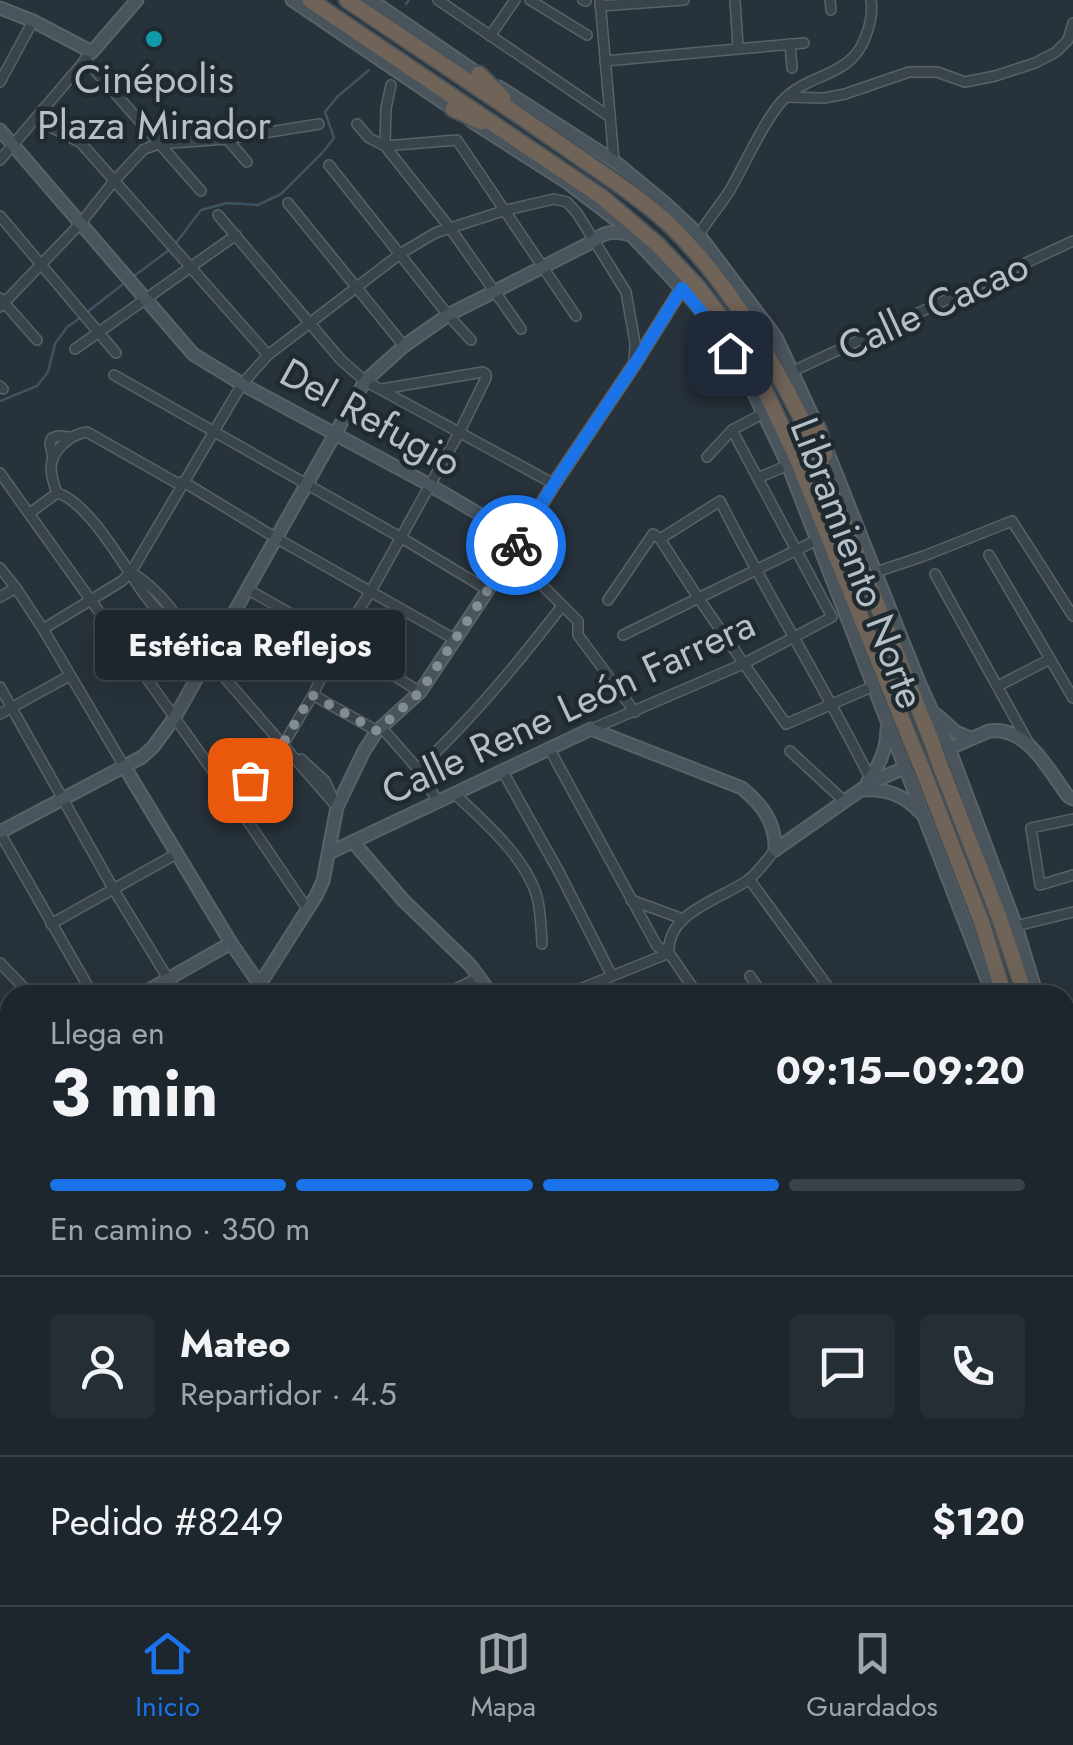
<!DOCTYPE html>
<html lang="es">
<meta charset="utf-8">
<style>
body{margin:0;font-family:Jost,sans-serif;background:#252e34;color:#f1f3f6;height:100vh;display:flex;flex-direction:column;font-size:38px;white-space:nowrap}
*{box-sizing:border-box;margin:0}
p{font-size:32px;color:#a0a5a9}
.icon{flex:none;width:55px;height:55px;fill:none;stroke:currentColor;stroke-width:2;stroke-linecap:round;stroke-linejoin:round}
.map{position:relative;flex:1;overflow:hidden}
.drawer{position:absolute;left:0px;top:985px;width:1075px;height:620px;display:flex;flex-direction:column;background:#1d262c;border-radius:30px 30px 0 0;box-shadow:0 10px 40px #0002,0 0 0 2px #3b4348}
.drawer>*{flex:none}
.pin{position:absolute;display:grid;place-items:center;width:85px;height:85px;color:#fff;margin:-42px;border-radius:20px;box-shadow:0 5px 15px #0006}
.courier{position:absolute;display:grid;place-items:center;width:100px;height:100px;margin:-50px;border:8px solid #1a73e8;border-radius:50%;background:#fff;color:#222;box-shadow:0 2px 12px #0007}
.bubble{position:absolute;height:70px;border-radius:10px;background:#1d262c;box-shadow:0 10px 40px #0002,0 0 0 2px #3b4348;font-size:32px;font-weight:700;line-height:70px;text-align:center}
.summary em{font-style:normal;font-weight:700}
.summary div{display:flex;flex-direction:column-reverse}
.summary{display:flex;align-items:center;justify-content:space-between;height:170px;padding:0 50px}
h1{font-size:65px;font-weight:700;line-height:75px}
.bar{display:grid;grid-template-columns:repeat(4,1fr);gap:15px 10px;align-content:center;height:120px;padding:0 50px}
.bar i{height:12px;border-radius:8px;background:#3b4348}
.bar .current{background:#1a73e8}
.bar p{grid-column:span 4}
.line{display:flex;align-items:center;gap:25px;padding:0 50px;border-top:2px solid #3b4348}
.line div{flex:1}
.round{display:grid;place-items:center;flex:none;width:105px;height:105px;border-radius:10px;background:#252e34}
.dock{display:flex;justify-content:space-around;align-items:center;height:140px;border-top:2px solid #3b4348;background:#1d262c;font-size:28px;color:#a0a5a9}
.dock a{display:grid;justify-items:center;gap:5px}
.dock .current{color:#1a73e8}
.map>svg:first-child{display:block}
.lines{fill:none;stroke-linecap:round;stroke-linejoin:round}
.stream{stroke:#3e5361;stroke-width:2.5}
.street-casing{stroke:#586269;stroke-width:12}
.secondary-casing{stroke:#586269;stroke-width:15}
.highway-casing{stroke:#454f56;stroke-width:19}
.street{stroke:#3a444b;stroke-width:9}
.secondary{stroke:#49545d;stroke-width:11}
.highway{stroke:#706358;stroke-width:15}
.highway-bridge-casing{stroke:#454f56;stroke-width:19;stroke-linecap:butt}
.highway-bridge{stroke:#706358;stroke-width:15}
.done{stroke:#848e95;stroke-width:10;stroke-dasharray:0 18}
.route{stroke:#1a73e8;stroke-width:12}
.culture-dot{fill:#0f9aa8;stroke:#1f2930;stroke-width:4}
.labels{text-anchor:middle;stroke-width:9;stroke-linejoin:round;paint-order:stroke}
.poi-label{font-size:40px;fill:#b6bfc6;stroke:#1f2930}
.street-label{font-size:40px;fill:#b6bfc6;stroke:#1f2930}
</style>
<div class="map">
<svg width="1073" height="1605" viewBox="0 0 1073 1605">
<rect width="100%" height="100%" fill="#27323b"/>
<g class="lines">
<g class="stream">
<polyline points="406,4 409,0"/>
<polyline points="134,276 173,247 201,210 227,203 258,205 281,194 323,152 334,138 325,112 337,97 369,70"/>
<polyline points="86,313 123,284"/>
<polyline points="0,401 37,386 48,372 55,344 67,327 80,318"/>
<polyline points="373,1595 373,1605"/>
</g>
<defs>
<g id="street">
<polyline points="438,0 610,117"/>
<polyline points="530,0 587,35"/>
<polyline points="583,0 586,1"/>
<polyline points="600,0 614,161"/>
<polyline points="735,0 738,47"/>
<polyline points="830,0 831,10"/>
<polyline points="600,6 684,0"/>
<polyline points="490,36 515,0"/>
<polyline points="790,44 792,68"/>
<polyline points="85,59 201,191"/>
<polyline points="605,61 804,43"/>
<polyline points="0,82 33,21"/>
<polyline points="391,85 386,108 385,146 457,140 576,316"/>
<polyline points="786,97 824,98 845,94 909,72 937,72 965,82 995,76 1035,63 1056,52 1068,40 1073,23"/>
<polyline points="35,119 81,143 268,355"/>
<polyline points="357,124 369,138 385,146 450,228 521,329"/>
<polyline points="227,139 247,162"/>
<polyline points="0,160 87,58"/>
<polyline points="329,165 448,315 471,340"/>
<polyline points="288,203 404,346"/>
<polyline points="218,215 341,360 365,381 554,484"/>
<polyline points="0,216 116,353"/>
<path d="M 699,235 C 708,219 720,206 730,190 C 744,166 767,114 786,97 C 812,73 851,76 865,38 C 870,26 873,13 871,0"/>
<polyline points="0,298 37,340"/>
<polyline points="0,307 80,224 114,181 144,149 159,144 227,139 319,124"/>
<polyline points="75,349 236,235"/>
<polyline points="793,371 1073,241"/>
<polyline points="114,375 400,537 488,590"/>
<polyline points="0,386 3,389"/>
<polyline points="707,457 732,430 764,413"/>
<polyline points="53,459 50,443 52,438 58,436 70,437"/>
<polyline points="0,473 230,795 308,910"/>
<polyline points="758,478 788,465"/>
<path d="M 57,493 C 54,485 51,475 51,467 C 52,450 71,434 87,432 L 175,482 L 187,484 L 276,538 L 456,640"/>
<path d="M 57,493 C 88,501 125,568 144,594 C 155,610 169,621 184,633"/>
<polyline points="30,513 57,493"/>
<path d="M 660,539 L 720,501 C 768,597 825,687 872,782"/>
<polyline points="511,554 578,621 578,635 635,712"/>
<polyline points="989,555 1073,698"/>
<polyline points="0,568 16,588 43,629 124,766"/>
<path d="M 131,572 C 158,589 174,610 190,638 L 337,807"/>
<polyline points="876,572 924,556 1012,521 1073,616"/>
<polyline points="935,574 1028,742"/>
<polyline points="247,589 339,641 420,692"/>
<polyline points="0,597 16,588"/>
<polyline points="608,600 653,534 660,539 699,599 786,724 867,689"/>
<polyline points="43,629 122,581 131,572 242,384 268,355 400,254 435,233 506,210 554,199 567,202 577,213 626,292 635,343 634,363"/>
<polyline points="623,635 817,540"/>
<polyline points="998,686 1050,659"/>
<polyline points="0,687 114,890 178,995"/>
<polyline points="313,695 377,731"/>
<polyline points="0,714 69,676"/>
<polyline points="381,727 418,769 437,800"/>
<polyline points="592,729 743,664 832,617 732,430"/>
<polyline points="549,748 657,946 669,953 698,995"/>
<polyline points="790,751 843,800"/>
<polyline points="301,759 325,781 334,801"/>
<path d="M 418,769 C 473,718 516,665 562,606"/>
<polyline points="502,770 559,872 612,976"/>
<path d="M 454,793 C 483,821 526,857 537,897 C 541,912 541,929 542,944"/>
<polyline points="230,795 270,765 283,745 313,695 339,641 371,591 459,433 486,378 486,374 483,372 382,389"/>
<polyline points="1073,819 1031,828 1040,885 1073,875"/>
<polyline points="0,833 93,995"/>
<polyline points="749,879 834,995"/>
<polyline points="631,900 683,919"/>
<polyline points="51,924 176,854"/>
<polyline points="1016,926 1073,912"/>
<path d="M 669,953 C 666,912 722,899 748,880 C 758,873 767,859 775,850"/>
<polyline points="0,963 31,995"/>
<polyline points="750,976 763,995"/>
<polyline points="443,995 480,977"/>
<polyline points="565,995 669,953"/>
<polyline points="0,1129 10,1148"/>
<polyline points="0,1212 10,1206"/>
<polyline points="0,1284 10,1303"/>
<polyline points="0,1412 10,1407"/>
<polyline points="0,1533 10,1528"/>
<polyline points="181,1595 185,1605"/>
<polyline points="245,1595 246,1599"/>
<polyline points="319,1595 324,1605"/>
<polyline points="463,1595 468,1605"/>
<polyline points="559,1595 569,1605"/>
<polyline points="918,1599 921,1605"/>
<polyline points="76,1605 93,1595"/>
<polyline points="327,1605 349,1595"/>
<polyline points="531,1605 549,1595"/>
<polyline points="784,1605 805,1595"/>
</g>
<g id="secondary">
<polyline points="292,0 456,111"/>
<polyline points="371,0 483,77"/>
<polyline points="0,8 33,21 92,52 137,0"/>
<polyline points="499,87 614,161 665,203 699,235 776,337 818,428 919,682 949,748 1016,926 1037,995"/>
<polyline points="471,121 568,183 619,222 694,302 716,330 745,375 788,465 993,995"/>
<polyline points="0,130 193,354 242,384 428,484 520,538"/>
<polyline points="937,715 956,732 970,738"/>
<polyline points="124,766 231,943 260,985"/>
<path d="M 868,781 C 880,765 887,749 887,729"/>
<path d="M 862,790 C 886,788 904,795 921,813"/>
<path d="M 0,832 L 142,757 L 153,747 L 175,717 L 365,381 L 404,346 L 448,315 L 594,241 C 606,229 617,232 632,235"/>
<polyline points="354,843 403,900 470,965 492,995"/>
<path d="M 775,850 L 872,782 L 989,731 C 1028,726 1048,770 1068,796 L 1073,799"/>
<path d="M 329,853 L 591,729 L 742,788 C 762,805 776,822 775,850"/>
<polyline points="140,995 231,943"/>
<polyline points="253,995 316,896 323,881 337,807 364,751 377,731 420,692 488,590 554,484 634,365 682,288"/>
<polyline points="0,1074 10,1069"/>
<polyline points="0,1085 10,1079"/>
<polyline points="1065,1117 1073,1153"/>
<polyline points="1065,1328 1073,1366"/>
<polyline points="1065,1466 1073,1462"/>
<polyline points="587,1605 596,1595"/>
</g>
<g id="highway">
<polyline points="310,0 602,197 657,244 698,287 726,323 758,376 796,456 916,754"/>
<path d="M 347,0 C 422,51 499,101 573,153 C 606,176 642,199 671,226 C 731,285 772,359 809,434 L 933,745"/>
<polyline points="479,74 503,98"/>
<polyline points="453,109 481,122"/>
<polyline points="818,428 825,454"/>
<polyline points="938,760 999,917 1025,995"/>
<polyline points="922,768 982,923 1004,995"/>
<polyline points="1070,1208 1073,1153"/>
<polyline points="1065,1269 1073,1305"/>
</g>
</defs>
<use href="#street" class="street-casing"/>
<use href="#secondary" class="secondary-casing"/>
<use href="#highway" class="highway-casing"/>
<use href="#street" class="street"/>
<use href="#secondary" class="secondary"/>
<use href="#highway" class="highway"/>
<defs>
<g id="highway-bridge">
<polyline points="933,745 938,760"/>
<polyline points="916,754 922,768"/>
</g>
</defs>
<use href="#highway-bridge" class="highway-bridge-casing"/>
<use href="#highway-bridge" class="highway-bridge"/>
</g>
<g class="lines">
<polyline class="done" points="250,780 270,765 312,695 377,731 420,692 488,590 516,545"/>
<polyline class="route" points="516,545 554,484 634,365 682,288 716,330 730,353"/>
</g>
<circle class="culture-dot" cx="154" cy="39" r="10"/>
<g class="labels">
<g class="poi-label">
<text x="154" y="93">Cinépolis<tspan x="154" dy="46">Plaza Mirador</tspan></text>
</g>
<g class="street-label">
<text transform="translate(933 306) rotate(-25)" y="14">Calle Cacao</text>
<text transform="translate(371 417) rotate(29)" y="14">Del Refugio</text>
<text transform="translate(858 563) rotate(69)" y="14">Libramiento Norte</text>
<text transform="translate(568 707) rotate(-25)" y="14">Calle Rene León Farrera</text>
</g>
</g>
</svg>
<div class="pin" style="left:250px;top:780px;background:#ea580c"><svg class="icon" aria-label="bag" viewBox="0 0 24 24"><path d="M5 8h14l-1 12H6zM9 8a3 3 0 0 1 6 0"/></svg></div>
<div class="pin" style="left:730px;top:353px;background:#1f2937"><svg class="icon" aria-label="home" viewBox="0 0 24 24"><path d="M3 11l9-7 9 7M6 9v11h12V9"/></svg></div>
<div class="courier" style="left:516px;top:545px"><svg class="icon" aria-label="bike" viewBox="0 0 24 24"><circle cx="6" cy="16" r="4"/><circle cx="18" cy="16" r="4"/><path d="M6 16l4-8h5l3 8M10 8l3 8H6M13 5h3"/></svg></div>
<div class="bubble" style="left:95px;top:610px;width:310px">Estética Reflejos</div>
<section class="drawer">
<div class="summary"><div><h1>3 min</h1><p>Llega en</p></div><em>09:15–09:20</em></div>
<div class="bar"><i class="current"></i><i class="current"></i><i class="current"></i><i></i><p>En camino · 350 m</p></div>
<div class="line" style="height:180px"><a class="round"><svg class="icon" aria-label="person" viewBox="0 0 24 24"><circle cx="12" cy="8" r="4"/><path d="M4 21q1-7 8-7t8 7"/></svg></a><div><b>Mateo</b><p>Repartidor · 4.5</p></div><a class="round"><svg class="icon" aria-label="chat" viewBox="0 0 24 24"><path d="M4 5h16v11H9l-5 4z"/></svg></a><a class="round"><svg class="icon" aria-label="phone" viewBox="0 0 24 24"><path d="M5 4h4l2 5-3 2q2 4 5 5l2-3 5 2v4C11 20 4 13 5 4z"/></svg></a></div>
<div class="line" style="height:130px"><div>Pedido #8249</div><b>$120</b></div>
</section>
</div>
<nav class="dock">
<a class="current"><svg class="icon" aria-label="home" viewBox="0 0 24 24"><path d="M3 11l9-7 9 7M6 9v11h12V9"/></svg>Inicio</a>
<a><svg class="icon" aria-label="map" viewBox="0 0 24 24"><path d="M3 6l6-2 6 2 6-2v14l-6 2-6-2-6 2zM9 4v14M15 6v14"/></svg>Mapa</a>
<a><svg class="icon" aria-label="saved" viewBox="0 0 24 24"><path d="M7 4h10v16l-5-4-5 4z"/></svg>Guardados</a>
</nav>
